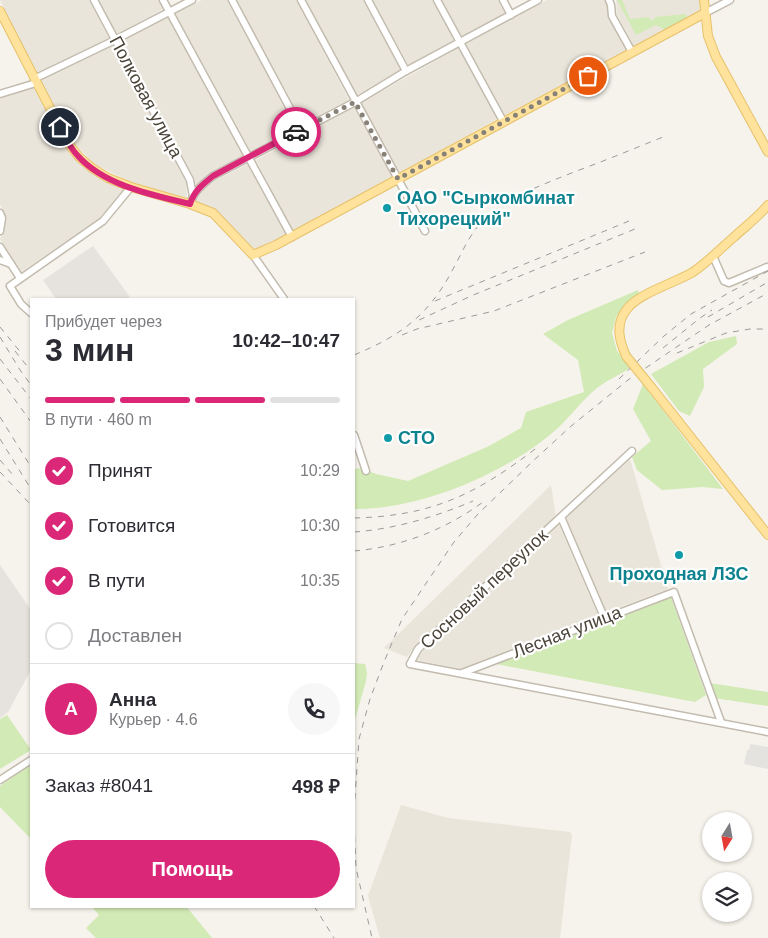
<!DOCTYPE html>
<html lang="ru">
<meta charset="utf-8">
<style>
body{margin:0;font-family:Helvetica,sans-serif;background:#f7f7f7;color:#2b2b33;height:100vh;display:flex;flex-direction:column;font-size:19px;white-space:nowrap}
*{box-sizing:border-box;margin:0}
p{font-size:16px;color:#7c7c81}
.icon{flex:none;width:28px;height:28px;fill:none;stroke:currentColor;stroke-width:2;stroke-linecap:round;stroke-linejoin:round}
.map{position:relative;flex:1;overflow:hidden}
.details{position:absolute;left:30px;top:298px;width:325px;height:610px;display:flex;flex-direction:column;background:#fff;border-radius:0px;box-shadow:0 1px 4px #0004}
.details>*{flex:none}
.needle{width:32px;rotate:191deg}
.tools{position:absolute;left:702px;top:812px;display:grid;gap:10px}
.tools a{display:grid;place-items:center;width:50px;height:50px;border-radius:50%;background:#fff;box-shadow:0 1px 4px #0004;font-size:25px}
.pin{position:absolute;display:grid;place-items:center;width:42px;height:42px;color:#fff;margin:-21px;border:2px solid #fff;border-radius:50%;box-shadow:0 1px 5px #0007}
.courier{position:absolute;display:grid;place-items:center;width:50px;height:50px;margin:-25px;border:4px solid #db2777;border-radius:50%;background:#fff;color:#222;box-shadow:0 1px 6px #0007}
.overview em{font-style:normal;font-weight:600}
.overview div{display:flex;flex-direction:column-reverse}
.overview{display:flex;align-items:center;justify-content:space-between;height:85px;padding:0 15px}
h1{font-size:32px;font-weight:600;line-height:38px}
.bar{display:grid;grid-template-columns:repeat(4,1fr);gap:8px 5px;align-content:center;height:60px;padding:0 15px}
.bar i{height:6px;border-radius:4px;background:#e1e1e2}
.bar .on{background:#db2777}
.bar p{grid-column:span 4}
.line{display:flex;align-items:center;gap:12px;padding:0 15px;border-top:1px solid #e1e1e2}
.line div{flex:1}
.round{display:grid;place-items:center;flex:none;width:52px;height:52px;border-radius:26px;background:#f7f7f7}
ol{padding:0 15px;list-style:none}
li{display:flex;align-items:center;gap:15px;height:55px}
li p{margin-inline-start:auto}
li .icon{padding:5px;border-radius:50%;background:#db2777;color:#fff;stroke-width:4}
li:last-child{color:#7c7c81}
li i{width:28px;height:28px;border:2px solid #e1e1e2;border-radius:50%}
.cta{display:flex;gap:10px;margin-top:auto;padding:10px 15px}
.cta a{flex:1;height:58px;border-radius:30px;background:#db2777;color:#fff;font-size:20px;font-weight:600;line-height:58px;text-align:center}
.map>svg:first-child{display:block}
.residential{fill:#eae5da}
.industrial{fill:#e6e2dd}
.green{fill:#d2eab5}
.parking{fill:#e5e3e0}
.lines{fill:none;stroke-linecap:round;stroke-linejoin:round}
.minor-casing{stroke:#c2bbae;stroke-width:9}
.major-casing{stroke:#e6c16a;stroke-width:10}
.minor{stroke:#fff;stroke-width:6}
.major{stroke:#ffe39c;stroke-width:8}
.rail{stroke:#9a9a9a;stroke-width:1;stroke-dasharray:6 6;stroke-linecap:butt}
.major-bridge-casing{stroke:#e6c16a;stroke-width:10;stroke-linecap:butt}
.major-bridge{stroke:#ffe39c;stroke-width:8}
.done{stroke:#878178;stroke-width:5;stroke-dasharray:0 9}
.route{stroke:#db2777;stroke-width:6}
.culture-dot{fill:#0f9aa8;stroke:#fff;stroke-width:2}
.labels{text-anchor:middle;stroke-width:4.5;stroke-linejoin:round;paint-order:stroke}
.street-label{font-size:18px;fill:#4b4439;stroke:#fff}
.culture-label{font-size:18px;font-weight:bold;fill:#0d838f;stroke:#fff;text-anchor:start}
</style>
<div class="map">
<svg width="768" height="938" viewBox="0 0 768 938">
<rect width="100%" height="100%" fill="#f6f3ec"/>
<g class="residential">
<polygon points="0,0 89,0 109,38 36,73"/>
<polygon points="99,0 158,0 163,9 117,34"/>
<polygon points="202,0 227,0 295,127 251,152 175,13"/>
<polygon points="237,0 296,0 349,100 303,123"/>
<polygon points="306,0 363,0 401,69 357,95"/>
<polygon points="373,0 432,0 454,41 408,65"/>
<polygon points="442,0 498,0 505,13 462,36"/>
<polygon points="547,0 606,0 608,5 609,17 626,50 505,115 466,44"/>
<polygon points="616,0 700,0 700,11 634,46 617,14"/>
<polygon points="167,17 244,156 211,172 196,185 194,178 121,42"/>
<polygon points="113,46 186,182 187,199 133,183 94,164 72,141 40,81"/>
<polygon points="458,48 497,119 400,173 361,103"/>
<polygon points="34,88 64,145 75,159 90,172 124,189 100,218 21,272 0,239 5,231 6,216 0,204 0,99"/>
<polygon points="353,107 392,177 293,231 256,160"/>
<polygon points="248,164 286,235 254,250 216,210 196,202 204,189 216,180"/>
<polygon points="630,459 668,589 606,612 566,518"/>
<polygon points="551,485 556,516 415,646 407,657 384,648"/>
<polygon points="559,525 598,615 460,669 416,660 422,652"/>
<polygon points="401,805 448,818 570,832 572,835 560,938 380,938 368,896"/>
</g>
<g class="industrial">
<polygon points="93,246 130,297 127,299 56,299 43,280"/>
<polygon points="0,565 31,610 31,670 8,712 0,718"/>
</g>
<g class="green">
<polygon points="617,0 622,0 630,19 649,17 650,20 654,20 655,17 686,14 688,20 665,30 656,25 636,35"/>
<path d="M 638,290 L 639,295 L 625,304 L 616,317 L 612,333 L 617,351 L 630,368 C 620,375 607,380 597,388 C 582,400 571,416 557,429 C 507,473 421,510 354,509 L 354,469 L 361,468 L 376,474 L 408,481 L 487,447 L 521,428 L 526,412 L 584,392 L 578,360 L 543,334 L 568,320 Z"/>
<polygon points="736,336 737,344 703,369 704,387 690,416 679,411 651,374 709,342"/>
<polygon points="643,384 723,489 702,487 662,490 637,470 632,457 651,441 633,409"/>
<polygon points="671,597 706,695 695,702 496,664"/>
<polygon points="354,663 365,664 367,673 366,681 354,723"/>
<polygon points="710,683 768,692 768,706 714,698"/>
<polygon points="7,715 31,750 0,769 0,719"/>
<polygon points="31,764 31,839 0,807 0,786"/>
<polygon points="91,906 186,906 212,938 96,938 86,928 99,915"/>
</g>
<polygon class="parking" points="750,744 768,747 768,769 744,764 747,750 749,750"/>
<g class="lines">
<defs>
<g id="minor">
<polyline points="94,0 190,180 193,196"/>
<polyline points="163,0 292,237"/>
<polyline points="232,0 301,129"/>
<polyline points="301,0 398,179 425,231"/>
<polyline points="368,0 406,71"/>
<polyline points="437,0 503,121"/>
<polyline points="503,0 511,15"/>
<polyline points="609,0 611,5 612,16 632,52"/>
<polyline points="705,13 730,0"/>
<polyline points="34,79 115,40 192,0"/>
<polyline points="0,94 36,83"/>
<path d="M 190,204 C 194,191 203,184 213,176 L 355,102 L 406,71 L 538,0"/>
<polyline points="0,213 2,218 0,231"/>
<polyline points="0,247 20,278"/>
<polyline points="253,255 284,299"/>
<polyline points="713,256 724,281 729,283 767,267"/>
<polyline points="0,260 11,264"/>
<polyline points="31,313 21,304 10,286 103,221 131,187"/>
<polyline points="354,435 366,471"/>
<polyline points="632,451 418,649 410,664 768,732"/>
<polyline points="561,517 604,617"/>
<polyline points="462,673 674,592 721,722"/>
<polyline points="0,780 31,760"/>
</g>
<g id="major">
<polyline points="704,0 708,36 716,57 768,152"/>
<polyline points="0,11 68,143 79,157 92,168 108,178 131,187 190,204 213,213 253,255 276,245 705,13"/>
<path d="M 626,356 C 619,340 615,324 627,309 C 639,293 675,283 693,272 C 708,262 721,248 734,237 C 746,226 758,217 768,205"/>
<polyline points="652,388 768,535"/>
</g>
</defs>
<use href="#minor" class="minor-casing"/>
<use href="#major" class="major-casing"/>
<use href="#minor" class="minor"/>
<use href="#major" class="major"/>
<g class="rail">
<polyline points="435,301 629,221"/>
<polyline points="708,317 768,282"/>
<polyline points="419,320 471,296 635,229"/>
<polyline points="0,327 22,354"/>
<polyline points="402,335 417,329 494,311 645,252"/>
<polyline points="0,337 20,370 31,385"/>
<polyline points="663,348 700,318 712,310"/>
<polyline points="15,351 31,371"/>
<polyline points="677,353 726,333 750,329 768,329"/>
<path d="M 354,355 C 400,336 428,316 452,271 C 462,253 471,230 487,217 C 515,194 542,185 574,172 C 604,161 633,149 663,137"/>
<polyline points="0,359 31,399"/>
<polyline points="0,379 31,422"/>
<polyline points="619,379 664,336 691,314 768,271"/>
<polyline points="0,417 31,467"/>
<polyline points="0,439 31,489"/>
<polyline points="0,460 13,475"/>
<polyline points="0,472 31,505"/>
<path d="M 354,518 C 433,516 477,494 539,446"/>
<path d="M 354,532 C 395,529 435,517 473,501"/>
<path d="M 354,551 C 400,547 445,530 483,502"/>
<polyline points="354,811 359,739 370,699 384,662 402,619 454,542 478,514 532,462 570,427 628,380 709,325 768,293"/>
<polyline points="354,824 356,868 372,938"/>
<polyline points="314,906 334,938"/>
</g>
<defs>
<polyline id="major-bridge" points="626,356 652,388"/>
</defs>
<use href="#major-bridge" class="major-bridge-casing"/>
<use href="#major-bridge" class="major-bridge"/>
</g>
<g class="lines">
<polyline class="done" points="296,132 355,102 398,179 588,76"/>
<path class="route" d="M 60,127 C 65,137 70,148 78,156 C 105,186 153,195 190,204 C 194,191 203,184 213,176 L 296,132"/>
</g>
<g class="culture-dot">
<circle cx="387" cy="208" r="5"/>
<circle cx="388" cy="438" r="5"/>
<circle cx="679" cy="555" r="5"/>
</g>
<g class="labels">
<g class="street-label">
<text transform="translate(146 97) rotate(62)" y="6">Полковая улица</text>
<text transform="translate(484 589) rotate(-43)" y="6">Сосновый переулок</text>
<text transform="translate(567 632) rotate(-21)" y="6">Лесная улица</text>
</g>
<g class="culture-label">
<text x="397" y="204">ОАО "Сыркомбинат<tspan x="397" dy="21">Тихорецкий"</tspan></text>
<text x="398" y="444">СТО</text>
<text x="679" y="580" text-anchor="middle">Проходная ЛЗС</text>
</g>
</g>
</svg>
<div class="tools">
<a><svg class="needle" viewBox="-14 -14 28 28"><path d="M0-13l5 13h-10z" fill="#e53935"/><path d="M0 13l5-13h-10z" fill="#7c7c81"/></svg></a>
<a><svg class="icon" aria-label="layers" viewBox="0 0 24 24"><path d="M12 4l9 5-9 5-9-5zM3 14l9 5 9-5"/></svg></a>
</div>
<div class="pin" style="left:588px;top:76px;background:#ea580c"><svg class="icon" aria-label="bag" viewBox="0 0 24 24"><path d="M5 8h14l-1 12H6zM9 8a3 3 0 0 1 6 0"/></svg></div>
<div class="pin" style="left:60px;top:127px;background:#1f2937"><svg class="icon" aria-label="home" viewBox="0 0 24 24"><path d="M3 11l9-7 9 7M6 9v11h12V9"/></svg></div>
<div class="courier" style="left:296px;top:132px"><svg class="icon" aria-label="car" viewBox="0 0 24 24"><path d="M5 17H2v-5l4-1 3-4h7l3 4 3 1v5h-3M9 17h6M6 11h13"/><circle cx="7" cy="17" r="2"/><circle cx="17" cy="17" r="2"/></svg></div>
<section class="details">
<div class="overview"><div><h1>3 мин</h1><p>Прибудет через</p></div><em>10:42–10:47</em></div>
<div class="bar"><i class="on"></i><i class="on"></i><i class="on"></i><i></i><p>В пути · 460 m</p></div>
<ol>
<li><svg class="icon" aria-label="check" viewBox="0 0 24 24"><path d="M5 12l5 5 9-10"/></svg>Принят<p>10:29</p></li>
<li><svg class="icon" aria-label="check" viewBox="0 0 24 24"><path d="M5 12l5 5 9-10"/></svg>Готовится<p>10:30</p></li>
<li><svg class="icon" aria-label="check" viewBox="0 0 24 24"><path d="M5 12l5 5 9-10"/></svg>В пути<p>10:35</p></li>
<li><i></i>Доставлен</li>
</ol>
<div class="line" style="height:90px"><b class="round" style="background:#db2777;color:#fff">А</b><div><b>Анна</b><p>Курьер · 4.6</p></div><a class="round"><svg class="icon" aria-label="phone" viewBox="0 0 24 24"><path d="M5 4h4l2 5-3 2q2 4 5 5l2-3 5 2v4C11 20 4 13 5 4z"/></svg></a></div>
<div class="line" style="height:65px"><div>Заказ #8041</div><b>498 ₽</b></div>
<div class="cta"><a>Помощь</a></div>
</section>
</div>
